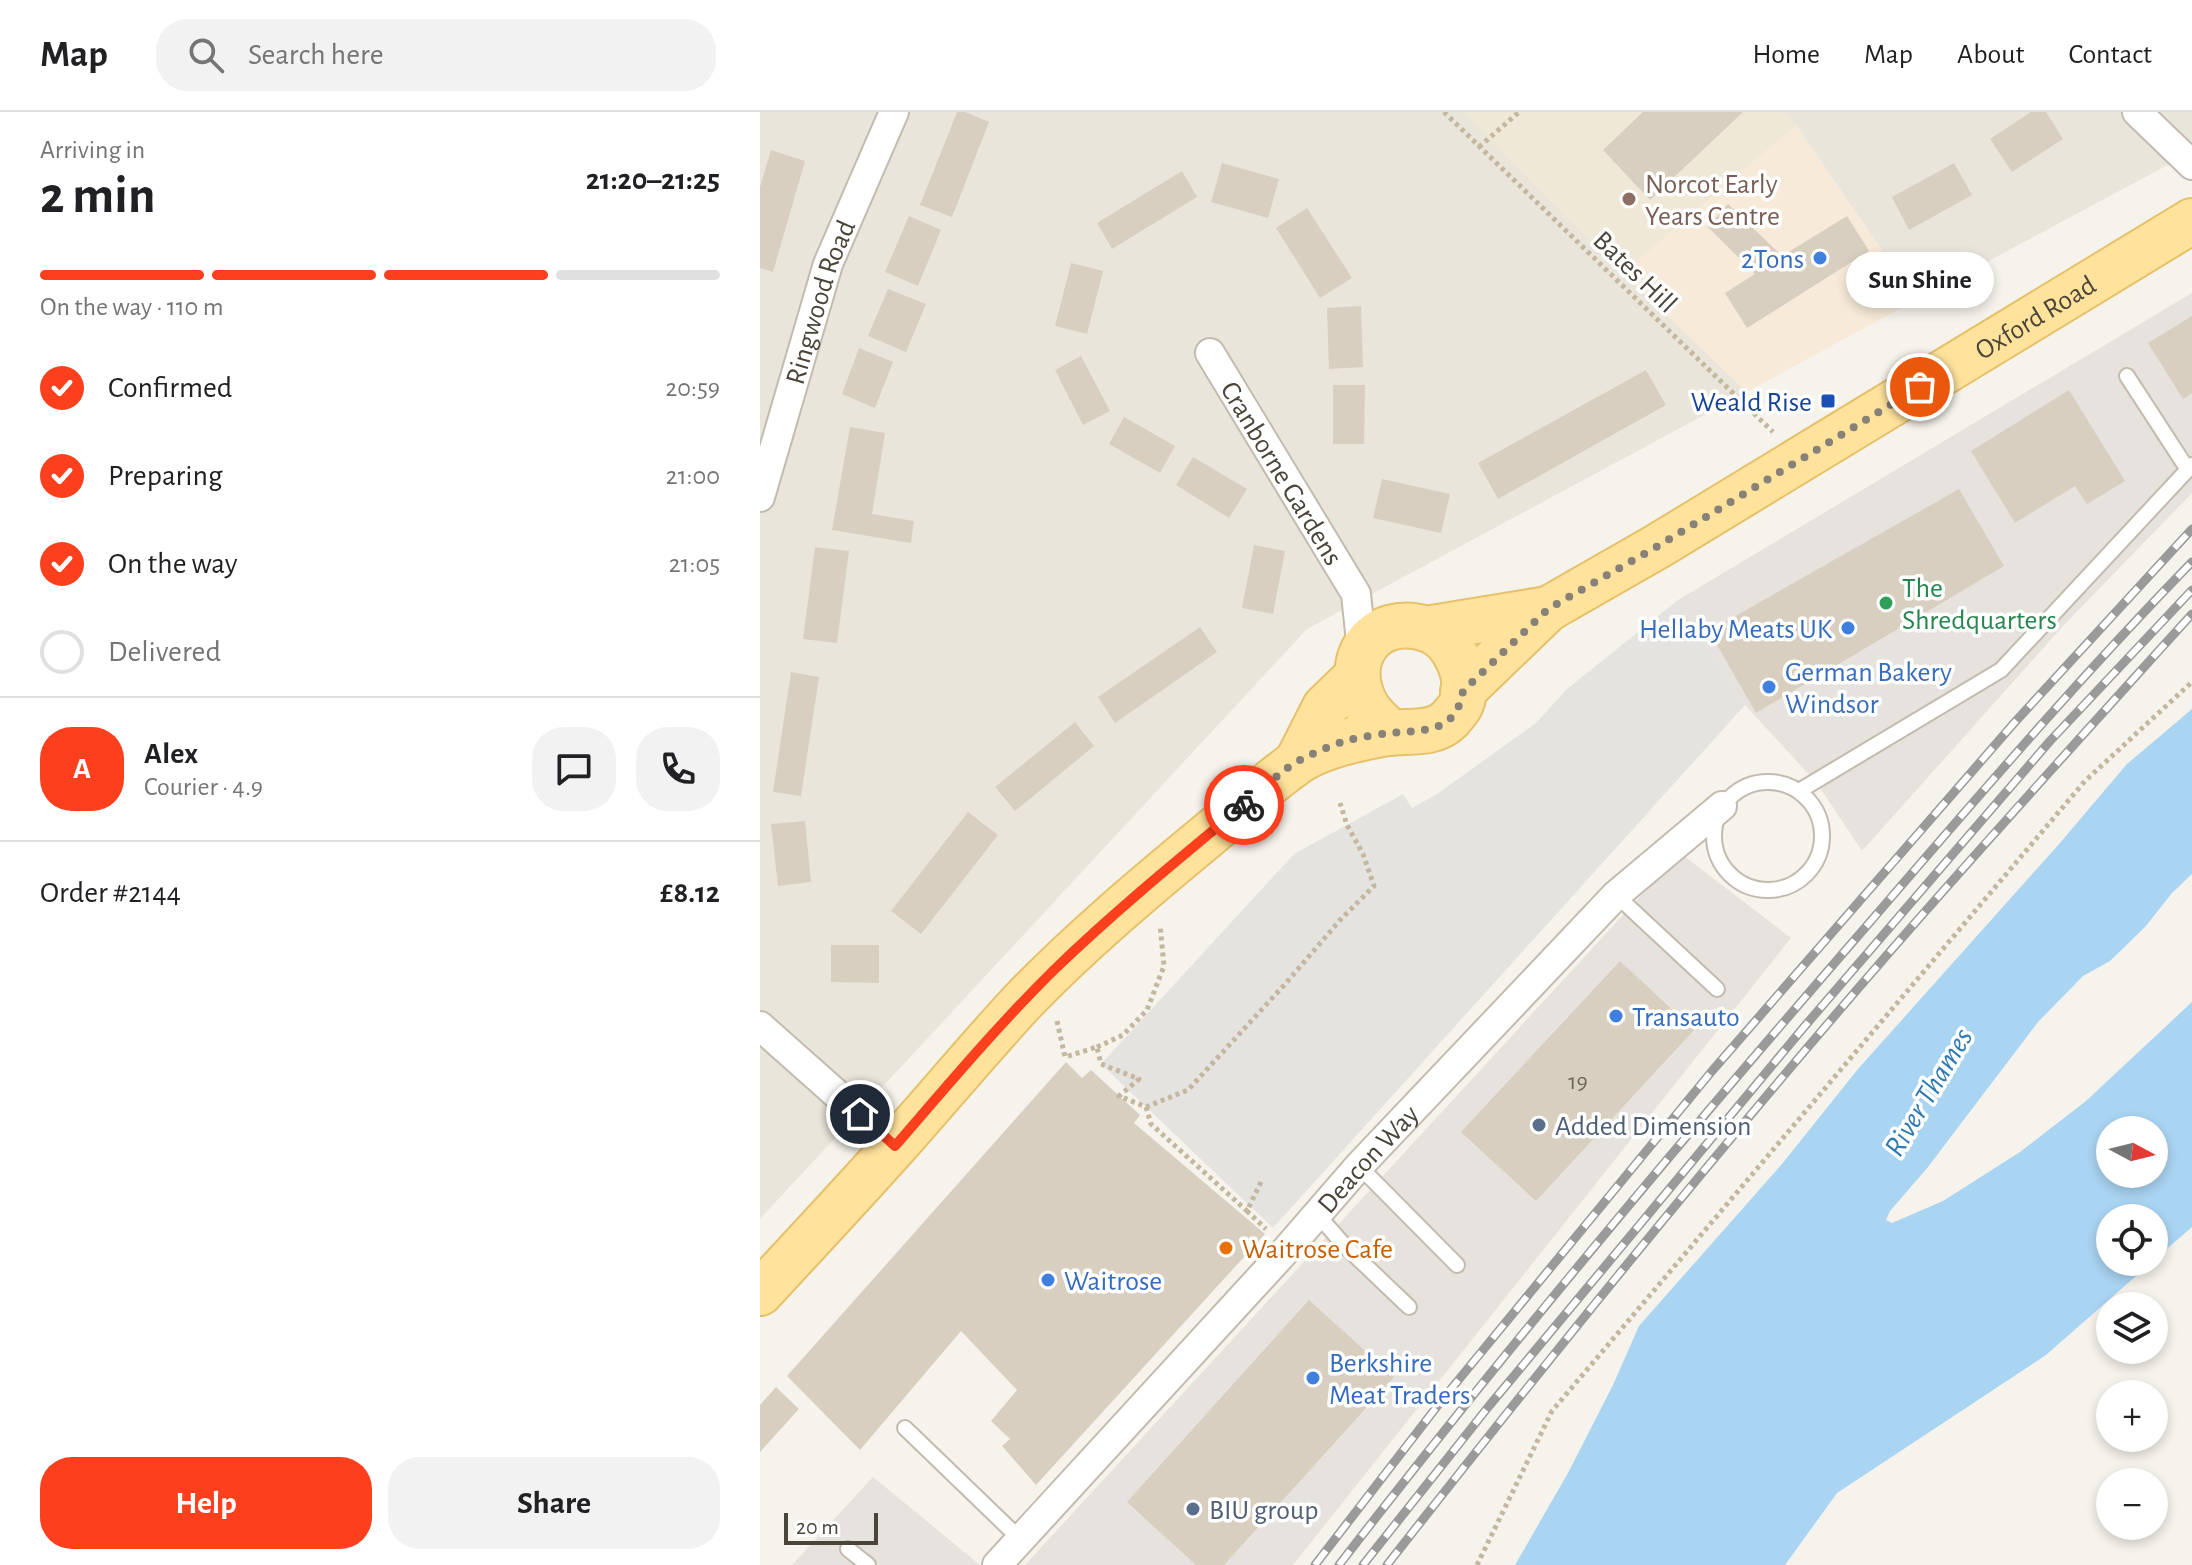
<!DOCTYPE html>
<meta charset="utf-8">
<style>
body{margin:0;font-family:"Alegreya Sans",sans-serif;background:#f2f2f2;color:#202124;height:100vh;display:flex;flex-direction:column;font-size:30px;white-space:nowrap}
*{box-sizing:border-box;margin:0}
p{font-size:26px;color:#757577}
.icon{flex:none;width:44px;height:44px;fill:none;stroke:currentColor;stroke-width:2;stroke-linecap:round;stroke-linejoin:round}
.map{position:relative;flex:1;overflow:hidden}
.drawer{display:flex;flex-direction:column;background:#fff;width:760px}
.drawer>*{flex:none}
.needle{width:52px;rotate:97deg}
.fabs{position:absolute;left:1336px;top:1004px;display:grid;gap:16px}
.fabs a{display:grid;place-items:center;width:72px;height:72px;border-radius:50%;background:#fff;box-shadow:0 4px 12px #0003;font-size:40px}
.scale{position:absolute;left:24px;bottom:20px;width:94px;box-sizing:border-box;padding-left:8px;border:4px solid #4b4439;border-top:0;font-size:22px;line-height:28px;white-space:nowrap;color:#4b4439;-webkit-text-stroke:6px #fff;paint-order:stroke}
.pin{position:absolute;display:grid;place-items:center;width:68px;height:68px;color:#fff;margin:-34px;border:4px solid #fff;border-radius:50%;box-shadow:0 2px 8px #0007}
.courier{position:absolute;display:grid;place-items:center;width:80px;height:80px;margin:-40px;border:6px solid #fc3f1d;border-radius:50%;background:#fff;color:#222;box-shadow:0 2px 10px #0007}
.bubble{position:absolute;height:56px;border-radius:28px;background:#fff;box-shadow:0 4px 12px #0003;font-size:26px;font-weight:700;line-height:56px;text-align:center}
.summary em{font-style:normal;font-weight:700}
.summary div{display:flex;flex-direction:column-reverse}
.summary{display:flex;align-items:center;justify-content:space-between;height:136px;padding:0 40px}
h1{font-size:52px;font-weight:700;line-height:60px}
.bar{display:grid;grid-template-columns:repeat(4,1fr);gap:12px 8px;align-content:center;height:96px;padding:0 40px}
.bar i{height:10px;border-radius:6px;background:#e0e0e0}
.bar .on{background:#fc3f1d}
.bar p{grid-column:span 4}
.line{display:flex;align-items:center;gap:20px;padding:0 40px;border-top:2px solid #e0e0e0}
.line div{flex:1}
.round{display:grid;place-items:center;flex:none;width:84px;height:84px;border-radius:32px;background:#f2f2f2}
ol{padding:0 40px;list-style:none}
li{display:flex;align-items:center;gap:24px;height:88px}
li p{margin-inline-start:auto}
li .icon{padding:8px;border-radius:50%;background:#fc3f1d;color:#fff;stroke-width:4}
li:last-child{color:#757577}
li i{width:44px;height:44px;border:4px solid #e0e0e0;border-radius:50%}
.cta{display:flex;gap:16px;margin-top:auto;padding:16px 40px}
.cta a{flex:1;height:92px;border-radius:32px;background:#fc3f1d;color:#fff;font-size:32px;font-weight:700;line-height:92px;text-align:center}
.cta a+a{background:#f2f2f2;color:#202124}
header{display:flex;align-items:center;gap:48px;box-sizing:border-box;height:112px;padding:0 40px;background:#fff;border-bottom:2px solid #e0e0e0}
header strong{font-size:38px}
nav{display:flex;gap:44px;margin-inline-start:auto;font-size:28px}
.search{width:560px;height:72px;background:#f2f2f2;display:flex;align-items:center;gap:20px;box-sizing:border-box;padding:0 28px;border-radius:32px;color:#757577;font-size:30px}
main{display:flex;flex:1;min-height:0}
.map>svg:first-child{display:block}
.residential{fill:#eae5da}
.commercial{fill:#f7ead8}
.industrial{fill:#e6e2dd}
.education{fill:#efe8d6}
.parking{fill:#e5e3e0}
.water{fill:#a9d4f2;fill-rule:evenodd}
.building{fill:#d8cfc1}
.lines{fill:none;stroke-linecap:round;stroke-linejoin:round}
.lane-casing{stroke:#c2bbae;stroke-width:18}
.street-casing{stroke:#c2bbae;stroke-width:32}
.primary-casing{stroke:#e6c16a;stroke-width:48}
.path{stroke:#c4b79f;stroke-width:5;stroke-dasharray:4 4;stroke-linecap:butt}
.lane{stroke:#fff;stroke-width:14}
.street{stroke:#fff;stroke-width:28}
.primary{stroke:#ffe39c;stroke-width:44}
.rail-casing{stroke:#9a9a9a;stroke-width:9}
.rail{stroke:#fff;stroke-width:6;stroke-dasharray:18;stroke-linecap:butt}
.done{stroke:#878178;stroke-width:8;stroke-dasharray:0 14.4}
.route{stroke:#fc3f1d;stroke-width:10}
.education-dot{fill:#8d6e63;stroke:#fff;stroke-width:3}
.shop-dot{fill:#3f7fe0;stroke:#fff;stroke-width:3}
.transit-dot{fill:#1a4fb4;stroke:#fff;stroke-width:3}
.leisure-dot{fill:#2e9e5b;stroke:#fff;stroke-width:3}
.service-dot{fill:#5c6f8a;stroke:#fff;stroke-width:3}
.food-dot{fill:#e8710a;stroke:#fff;stroke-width:3}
.labels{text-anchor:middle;stroke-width:7;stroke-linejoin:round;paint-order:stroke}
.number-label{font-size:24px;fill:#6e675b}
.education-label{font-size:28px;fill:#785e54;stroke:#fff;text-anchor:start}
.shop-label{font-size:28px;fill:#366cbe;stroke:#fff;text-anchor:start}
.street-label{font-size:28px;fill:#4b4439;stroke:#fff}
.transit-label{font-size:28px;fill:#164399;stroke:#fff;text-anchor:end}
.leisure-label{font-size:28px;fill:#27864d;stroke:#fff;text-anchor:start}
.service-label{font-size:28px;fill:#4e5e75;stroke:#fff;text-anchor:start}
.food-label{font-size:28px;fill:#c56008;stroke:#fff;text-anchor:start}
.water-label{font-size:30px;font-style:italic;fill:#2e7ab2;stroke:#fff}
</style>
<header>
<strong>Map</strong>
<div class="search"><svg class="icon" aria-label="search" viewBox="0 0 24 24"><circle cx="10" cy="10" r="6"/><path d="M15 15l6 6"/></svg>Search here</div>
<nav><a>Home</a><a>Map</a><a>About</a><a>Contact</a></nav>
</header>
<main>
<section class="drawer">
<div class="summary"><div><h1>2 min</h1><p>Arriving in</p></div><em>21:20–21:25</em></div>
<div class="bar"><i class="on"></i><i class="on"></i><i class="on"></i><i></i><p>On the way · 110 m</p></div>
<ol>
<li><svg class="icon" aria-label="check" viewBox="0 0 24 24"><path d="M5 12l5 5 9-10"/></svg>Confirmed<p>20:59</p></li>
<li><svg class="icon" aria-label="check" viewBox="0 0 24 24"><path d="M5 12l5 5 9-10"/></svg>Preparing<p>21:00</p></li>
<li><svg class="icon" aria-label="check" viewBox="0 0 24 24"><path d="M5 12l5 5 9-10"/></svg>On the way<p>21:05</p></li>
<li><i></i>Delivered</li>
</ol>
<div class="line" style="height:144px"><b class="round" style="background:#fc3f1d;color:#fff">A</b><div><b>Alex</b><p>Courier · 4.9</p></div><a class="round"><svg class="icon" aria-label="chat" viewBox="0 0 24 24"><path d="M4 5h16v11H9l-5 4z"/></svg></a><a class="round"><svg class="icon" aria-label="phone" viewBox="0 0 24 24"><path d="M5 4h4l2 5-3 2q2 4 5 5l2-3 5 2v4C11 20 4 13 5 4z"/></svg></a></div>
<div class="line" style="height:104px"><div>Order #2144</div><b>£8.12</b></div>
<div class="cta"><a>Help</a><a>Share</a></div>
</section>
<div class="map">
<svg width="1432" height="1453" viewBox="0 0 1432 1453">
<rect width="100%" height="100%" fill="#f6f3ec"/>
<polygon class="residential" points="0,0 1432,0 1432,40 1156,188 1036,13 863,161 987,280 547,517 0,1107"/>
<polygon class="commercial" points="1036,13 1156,188 987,280 862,161"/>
<g class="industrial">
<polygon points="1432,181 1432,381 1303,514 1102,739 1056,670 985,593 918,488"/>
<polygon points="920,741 1031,826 533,1453 265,1453"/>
<polygon points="113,1365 220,1453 32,1453"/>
</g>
<polygon class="education" points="703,0 1024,0 1036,13 862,161"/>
<polygon class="parking" points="918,488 985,593 513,1116 341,952 534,742 643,682 652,696 677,682 776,611 807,577"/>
<path class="water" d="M 1432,597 L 1432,762 L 1412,781 L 1385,815 L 1350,849 L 1323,864 L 1278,910 L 1168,1055 L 1130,1099 L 1126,1108 L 1132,1111 L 1183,1089 L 1260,1040 L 1326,989 L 1432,890 L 1432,1115 L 1394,1148 L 1394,1106 L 1350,1106 L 1350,1150 L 1392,1150 L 1286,1243 L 1077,1381 L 1025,1453 L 755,1453 L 808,1361 L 853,1273 L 879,1214 L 1022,1052 L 1098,957 L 1300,731 L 1366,653 ZM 1350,1018 L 1394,1018 L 1394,1062 L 1350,1062 Z"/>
<g class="building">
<polygon points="197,0 205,0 229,10 192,105 160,93"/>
<polygon points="883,0 983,0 890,88 843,38"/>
<polygon points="1271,0 1286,0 1303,27 1252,60 1230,27"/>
<polygon points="11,38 45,49 13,160 0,156 0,75"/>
<polygon points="462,51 519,67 508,106 451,90"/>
<polygon points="1194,51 1212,83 1149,118 1132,85"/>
<polygon points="422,59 437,85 352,137 337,111"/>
<polygon points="968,92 1022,144 1087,104 1109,139 987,216 965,181 995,162 948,115"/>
<polygon points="547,96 592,166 560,186 516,116"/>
<polygon points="149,104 181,118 158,174 125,160"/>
<polygon points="311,151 343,159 327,222 295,214"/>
<polygon points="128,177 166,192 146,240 108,224"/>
<polygon points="601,194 603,255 569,257 567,196"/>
<polygon points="1432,204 1432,281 1423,287 1388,231"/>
<polygon points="99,236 133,250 115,296 82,282"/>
<polygon points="321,244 350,299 323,313 295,258"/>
<polygon points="886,258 906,293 738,387 718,351"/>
<polygon points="573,273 605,273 604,332 573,332"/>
<polygon points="1309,278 1365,369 1327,392 1315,374 1255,411 1211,339"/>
<polygon points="364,305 415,334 400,361 349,332"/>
<polygon points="90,315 125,321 112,402 154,409 151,431 72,418"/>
<polygon points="433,345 487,377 469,406 416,373"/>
<polygon points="622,367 690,382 681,421 613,406"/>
<polygon points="1199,377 1244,454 996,601 949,519"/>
<polygon points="494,433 525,439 513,502 482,496"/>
<polygon points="55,435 89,439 77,531 43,527"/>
<polygon points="440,515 457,540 355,611 338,585"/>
<polygon points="31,560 59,565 41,684 13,680"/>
<polygon points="315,610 334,634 255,699 235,675"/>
<polygon points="208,700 238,723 161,822 131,799"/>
<polygon points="45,709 51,770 18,774 11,712"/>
<polygon points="71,833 119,833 119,871 71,870"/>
<polygon points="860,849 934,918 776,1089 701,1020"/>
<polygon points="306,950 322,966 331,958 380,1003 374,1011 505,1122 276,1373 242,1334 250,1327 231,1309 257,1278 201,1219 100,1338 27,1264"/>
<polygon points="549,1188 634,1265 464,1453 436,1453 367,1390"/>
<polygon points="16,1275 39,1297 0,1340 0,1293"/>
</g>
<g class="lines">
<defs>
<g id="lane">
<polyline points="1367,264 1428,358"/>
<circle cx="1008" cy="724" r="54"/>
<polyline points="1039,679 1241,558 1432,353"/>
<polyline points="856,783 957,877"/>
<polyline points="599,1054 697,1153"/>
<polyline points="556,1101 585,1134 649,1195"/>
<polyline points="145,1316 260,1427"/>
<polyline points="88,1437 108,1453"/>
</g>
<g id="street">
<polyline points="1377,0 1432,53"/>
<path id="s1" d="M 450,241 L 596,482 L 602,539"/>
<path id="s2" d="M 0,385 L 68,152 L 134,0"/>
<polyline points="0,914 135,1034"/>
<path id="s3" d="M 237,1453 L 527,1137 L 599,1054 L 856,783 L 962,694"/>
</g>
<g id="primary">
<polyline points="666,517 788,497"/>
<path id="s4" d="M 703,579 L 788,497 L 898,434 L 1432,109"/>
<polyline points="538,648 565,595 597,564"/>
<path d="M 0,1181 C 48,1129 96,1078 143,1025 C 183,980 222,933 263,889 C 320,830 384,776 447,724 C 476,700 505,673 536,651 C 559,634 599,626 627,621 C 648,618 673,624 690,607 C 693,603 699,597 701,592 C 712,566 694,526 667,517 C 614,500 580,548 607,595 C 613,605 623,613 632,621"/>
</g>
</defs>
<use href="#lane" class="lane-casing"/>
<use href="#street" class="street-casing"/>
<use href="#primary" class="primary-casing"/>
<g class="path">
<polyline points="684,0 1013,320"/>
<polyline points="719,35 759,0"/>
<polyline points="297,909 305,945 337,935 341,952 379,967 359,984 386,995 428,978 526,871 581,807 614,774 603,742 587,713 580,691"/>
<polyline points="337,935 363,923 387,898 404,854 400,813"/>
<polyline points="386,995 391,1012 487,1099"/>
<polyline points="501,1070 487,1099 506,1117"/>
<polyline points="717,1453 792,1299 1325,669 1432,570"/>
</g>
<use href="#lane" class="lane"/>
<use href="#street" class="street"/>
<use href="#primary" class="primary"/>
<defs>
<g id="rail">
<polyline points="555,1453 682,1288 952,959 1255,610 1432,417"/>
<path d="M 579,1453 C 749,1233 928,1020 1110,810 C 1215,688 1320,565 1432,450"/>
<polyline points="603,1453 729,1294 1044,915 1290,629 1432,478"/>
<path d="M 627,1453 C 789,1246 955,1041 1127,843 C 1227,728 1330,615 1432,502"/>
</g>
</defs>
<use href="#rail" class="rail-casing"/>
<use href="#rail" class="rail"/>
</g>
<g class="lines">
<path class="done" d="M 484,693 C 501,679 523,656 542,647 C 557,640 573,632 589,628 C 602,625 618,622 631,621 C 665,618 696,621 703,579 L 788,497 L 898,434 L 1160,275"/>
<path class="route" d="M 100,1002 L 135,1034 C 187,974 238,913 295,857 C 355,799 420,746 484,693"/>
</g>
<circle class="education-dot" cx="869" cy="87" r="8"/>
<g class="shop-dot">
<circle cx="1060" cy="146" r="8"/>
<circle cx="1088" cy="516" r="8"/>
<circle cx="1009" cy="575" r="8"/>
<circle cx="856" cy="904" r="8"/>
<circle cx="288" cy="1168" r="8"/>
<circle cx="553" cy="1266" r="8"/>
</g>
<rect class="transit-dot" x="1060" y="281" width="16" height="16" rx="4"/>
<circle class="leisure-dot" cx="1126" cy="491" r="8"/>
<g class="service-dot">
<circle cx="779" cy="1013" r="8"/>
<circle cx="433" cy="1397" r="8"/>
</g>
<circle class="food-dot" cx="466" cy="1136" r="8"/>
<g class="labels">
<g class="number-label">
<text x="818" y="977">19</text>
</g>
<g class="education-label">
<text x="885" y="81">Norcot Early<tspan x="885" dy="32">Years Centre</tspan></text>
</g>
<g class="shop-label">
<text x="1044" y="156" text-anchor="end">2Tons</text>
<text x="1072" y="526" text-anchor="end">Hellaby Meats UK</text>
<text x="1025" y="569">German Bakery<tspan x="1025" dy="32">Windsor</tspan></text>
<text x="872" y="914">Transauto</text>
<text x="304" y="1178">Waitrose</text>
<text x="569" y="1260">Berkshire<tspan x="569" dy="32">Meat Traders</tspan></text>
</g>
<g class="street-label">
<text transform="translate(876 159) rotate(44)" y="10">Bates Hill</text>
<text dy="10" stroke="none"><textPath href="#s2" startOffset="204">Ringwood Road</textPath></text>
<text dy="10" stroke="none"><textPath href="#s4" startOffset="686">Oxford Road</textPath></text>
<text dy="10" stroke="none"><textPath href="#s1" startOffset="140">Cranborne Gardens</textPath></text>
<text dy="10" stroke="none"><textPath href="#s3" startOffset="550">Deacon Way</textPath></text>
</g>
<g class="transit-label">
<text x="1052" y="299">Weald Rise</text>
</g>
<g class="leisure-label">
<text x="1142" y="485">The<tspan x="1142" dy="32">Shredquarters</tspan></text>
</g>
<g class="service-label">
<text x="795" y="1023">Added Dimension</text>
<text x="449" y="1407">BIU group</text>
</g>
<g class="food-label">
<text x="482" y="1146">Waitrose Cafe</text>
</g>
<g class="water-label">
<text transform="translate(1168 980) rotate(-59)" y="10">River Thames</text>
</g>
</g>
</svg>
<div class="fabs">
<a><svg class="needle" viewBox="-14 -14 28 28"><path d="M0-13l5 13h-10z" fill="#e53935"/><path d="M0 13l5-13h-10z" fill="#757577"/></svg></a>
<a><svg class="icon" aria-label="locate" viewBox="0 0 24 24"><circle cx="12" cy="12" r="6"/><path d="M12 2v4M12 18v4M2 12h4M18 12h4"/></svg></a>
<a><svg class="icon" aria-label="layers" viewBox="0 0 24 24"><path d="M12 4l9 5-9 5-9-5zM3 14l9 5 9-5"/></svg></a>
<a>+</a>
<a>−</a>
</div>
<div class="scale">20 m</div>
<div class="pin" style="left:1160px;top:275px;background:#ea580c"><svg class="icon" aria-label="bag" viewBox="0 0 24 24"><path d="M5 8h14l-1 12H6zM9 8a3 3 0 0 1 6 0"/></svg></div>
<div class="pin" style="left:100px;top:1002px;background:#1f2937"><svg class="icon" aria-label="home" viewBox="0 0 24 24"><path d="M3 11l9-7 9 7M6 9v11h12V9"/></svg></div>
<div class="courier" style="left:484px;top:693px"><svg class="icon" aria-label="bike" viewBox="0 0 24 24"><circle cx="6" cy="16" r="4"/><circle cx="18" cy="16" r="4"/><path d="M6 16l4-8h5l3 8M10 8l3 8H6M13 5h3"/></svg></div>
<div class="bubble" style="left:1086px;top:140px;width:148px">Sun Shine</div>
</div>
</main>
